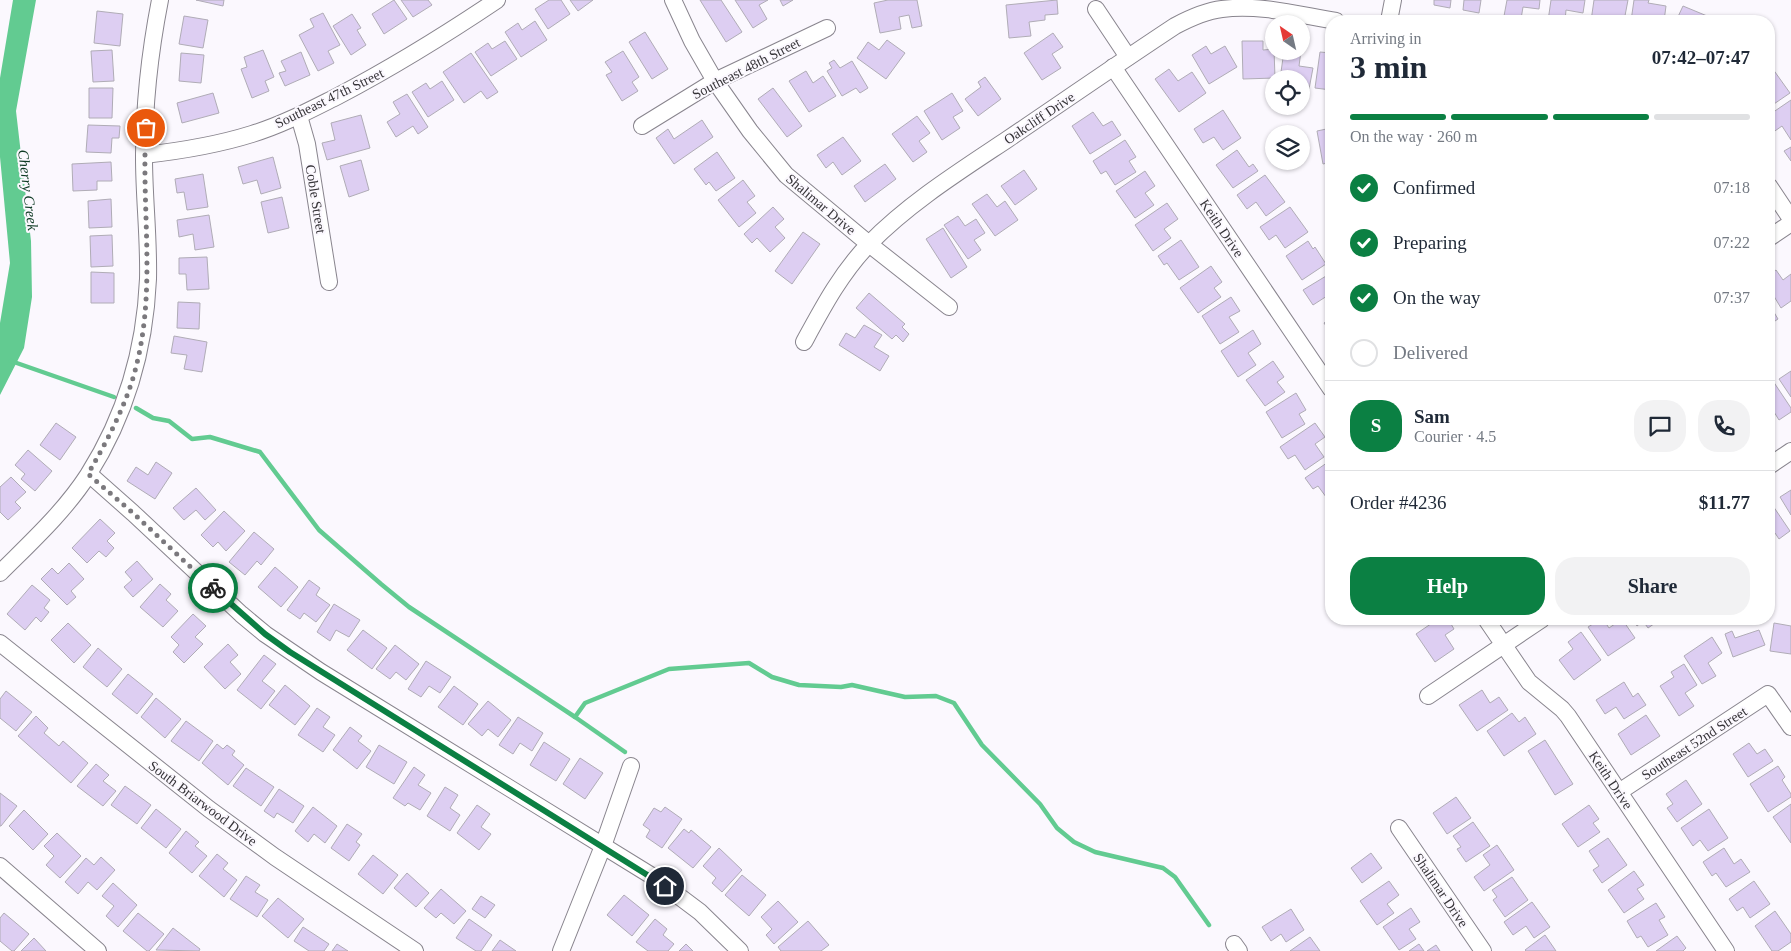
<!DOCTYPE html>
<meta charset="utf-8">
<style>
body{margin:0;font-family:"Times New Roman",serif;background:#f2f2f3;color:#1f2937;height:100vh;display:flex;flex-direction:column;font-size:19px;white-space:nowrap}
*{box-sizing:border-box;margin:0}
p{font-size:16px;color:#747a83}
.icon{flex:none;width:28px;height:28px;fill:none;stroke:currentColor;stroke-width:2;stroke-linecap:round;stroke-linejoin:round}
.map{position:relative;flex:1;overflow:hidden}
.drawer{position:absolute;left:1325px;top:15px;width:450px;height:610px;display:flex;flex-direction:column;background:#fff;border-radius:20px;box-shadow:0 1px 4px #0004}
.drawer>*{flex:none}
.needle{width:32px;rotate:326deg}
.buttons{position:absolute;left:1265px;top:15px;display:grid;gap:10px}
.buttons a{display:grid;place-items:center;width:45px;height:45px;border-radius:50%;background:#fff;box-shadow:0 1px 4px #0004;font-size:25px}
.pin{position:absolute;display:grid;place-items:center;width:42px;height:42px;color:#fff;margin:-21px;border:2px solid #fff;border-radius:50%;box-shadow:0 1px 5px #0007}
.courier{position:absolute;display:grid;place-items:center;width:50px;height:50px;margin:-25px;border:4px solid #0b8043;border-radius:50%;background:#fff;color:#222;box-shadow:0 1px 6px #0007}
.headline em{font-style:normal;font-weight:700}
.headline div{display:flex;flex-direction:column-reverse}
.headline{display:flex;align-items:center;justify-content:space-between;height:85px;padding:0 25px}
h1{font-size:32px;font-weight:700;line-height:38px}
.bar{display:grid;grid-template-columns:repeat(4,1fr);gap:8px 5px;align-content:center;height:60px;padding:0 25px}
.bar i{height:6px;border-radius:4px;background:#e0e1e3}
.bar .active{background:#0b8043}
.bar p{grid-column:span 4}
.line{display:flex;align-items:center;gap:12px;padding:0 25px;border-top:1px solid #e0e1e3}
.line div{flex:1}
.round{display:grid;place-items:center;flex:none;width:52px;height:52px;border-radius:20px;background:#f2f2f3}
ol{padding:0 25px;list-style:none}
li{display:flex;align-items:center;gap:15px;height:55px}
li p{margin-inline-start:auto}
li .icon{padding:5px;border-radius:50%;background:#0b8043;color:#fff;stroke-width:4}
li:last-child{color:#747a83}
li i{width:28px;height:28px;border:2px solid #e0e1e3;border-radius:50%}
.button{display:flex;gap:10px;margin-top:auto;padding:10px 25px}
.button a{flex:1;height:58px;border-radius:20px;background:#0b8043;color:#fff;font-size:20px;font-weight:700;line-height:58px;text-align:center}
.button a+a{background:#f2f2f3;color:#1f2937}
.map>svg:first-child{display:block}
.water{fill:#62cb91}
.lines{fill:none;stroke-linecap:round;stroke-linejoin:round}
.stream{stroke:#62cb91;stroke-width:4.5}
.building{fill:#ddcef2;stroke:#b0acb6}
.street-casing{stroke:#89858e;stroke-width:18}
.street{stroke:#fff;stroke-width:16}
.done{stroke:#7b797d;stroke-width:5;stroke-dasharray:0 9}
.route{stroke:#0b8043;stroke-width:6}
.labels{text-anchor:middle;stroke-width:4;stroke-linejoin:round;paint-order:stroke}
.street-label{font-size:14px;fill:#363438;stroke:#fbf8fe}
.water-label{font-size:15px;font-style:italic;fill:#0e3b24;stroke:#fbf8fe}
</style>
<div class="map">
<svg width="1791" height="951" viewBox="0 0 1791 951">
<rect width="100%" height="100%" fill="#fbf8fe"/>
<polygon class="water" points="13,0 36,0 16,111 31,241 32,297 24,348 0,395 0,323 10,263 0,157 0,78"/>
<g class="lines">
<g class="stream">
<polyline points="11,361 114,397"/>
<polyline points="136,408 153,418 169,421 192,439 210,437 260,452 319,530 381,584 409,607 575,717 585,703 669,669 749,663 772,677 799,685 841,687 852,685 905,697 936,696 954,703 982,745 1040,804 1057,828 1074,842 1095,852 1163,868 1175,877 1209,925"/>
<polyline points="575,717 625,752"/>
</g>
</g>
<g class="building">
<polygon points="196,0 224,0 223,6"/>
<polygon points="394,0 407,19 384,34 372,14"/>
<polygon points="401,0 428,0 432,5 413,17"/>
<polygon points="549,0 561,0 570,14 548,29 535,9"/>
<polygon points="570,0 593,0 578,11"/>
<polygon points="700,0 721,0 742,32 726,42"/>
<polygon points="735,0 768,0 759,5 767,19 753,28"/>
<polygon points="780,0 793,0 783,6"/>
<polygon points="888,0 917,0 922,26 912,28 909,15 899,17 901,29 880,33 874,3"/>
<polygon points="1057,0 1058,14 1045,15 1045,20 1029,22 1031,36 1009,38 1006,5"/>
<polygon points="1434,0 1451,0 1450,8 1434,5"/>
<polygon points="1464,0 1481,0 1479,13 1463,10"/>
<polygon points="1507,0 1540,0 1539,9 1523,7 1521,19 1504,16"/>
<polygon points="1551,0 1585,0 1583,13 1566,10 1565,21 1548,21"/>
<polygon points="1594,0 1628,0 1624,21 1591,21"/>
<polygon points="1634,0 1649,0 1648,3 1666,6 1664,21 1631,21"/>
<polygon points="1683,6 1712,18 1710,21 1676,21"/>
<polygon points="97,11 123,14 120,46 94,43"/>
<polygon points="323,13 340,45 328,51 334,63 318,71 299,35 314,27 310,19"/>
<polygon points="352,14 361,28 357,30 366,45 351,55 333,26"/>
<polygon points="184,16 208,20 203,48 179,44"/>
<polygon points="535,21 547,40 521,57 505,32 518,23 522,30"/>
<polygon points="645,32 668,69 652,79 629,42"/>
<polygon points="1053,33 1063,47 1052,54 1061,68 1042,80 1024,53"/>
<polygon points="887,40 905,53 886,79 857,58 868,42 879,50"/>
<polygon points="505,41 517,59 491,76 475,52 488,43 492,49"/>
<polygon points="1242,41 1263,41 1263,50 1274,49 1275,78 1243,79"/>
<polygon points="1206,46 1211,54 1225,46 1237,67 1209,84 1192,55"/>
<polygon points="112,50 114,81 93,82 91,51"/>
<polygon points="263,50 274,77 265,81 269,91 252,98 241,69 247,67 244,57"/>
<polygon points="623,51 639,77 632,82 638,91 622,101 606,75 612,72 605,62"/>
<polygon points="1284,51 1301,51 1299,66 1313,68 1309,89 1301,87 1301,79 1280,79"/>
<polygon points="301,52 310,75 285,86 279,73 286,71 281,61"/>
<polygon points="1320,52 1331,53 1331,90 1315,88"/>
<polygon points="181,53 204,55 201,83 179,81"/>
<polygon points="471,53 498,92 487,99 481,91 464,103 443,72"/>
<polygon points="834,60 840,68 852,61 868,88 860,93 856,88 842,96 827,71 832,68 829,63"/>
<polygon points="1770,65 1790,93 1771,106 1769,103 1769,66"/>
<polygon points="1169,69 1178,81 1192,72 1206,93 1179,112 1155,79"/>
<polygon points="806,71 813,83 823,76 836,96 809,112 789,81"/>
<polygon points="985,77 1001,99 978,116 965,99 981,87 978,82"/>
<polygon points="442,81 454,100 428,117 412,92 426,83 430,89"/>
<polygon points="89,88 113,88 112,118 89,118"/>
<polygon points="773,88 802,126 787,137 758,99"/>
<polygon points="213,93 219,113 182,123 177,103"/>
<polygon points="952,93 963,111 953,117 960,128 942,140 924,111"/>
<polygon points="407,94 428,127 418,134 413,126 396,137 387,122 400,114 393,102"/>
<polygon points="1791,100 1791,140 1782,126 1772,133 1769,128 1769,115"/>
<polygon points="1223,110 1241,138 1223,150 1214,137 1203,143 1194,129"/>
<polygon points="1093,112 1103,126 1112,121 1121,135 1090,154 1072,126"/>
<polygon points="361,115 370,148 327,160 322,143 335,140 331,123"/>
<polygon points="917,116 930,133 919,141 927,152 913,162 892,134"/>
<polygon points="702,120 713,137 674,164 656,138 668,129 674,139"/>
<polygon points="88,125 120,126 119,138 112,138 111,153 86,152"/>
<polygon points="1331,128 1331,162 1323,164 1317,131"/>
<polygon points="843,137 861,161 842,175 833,162 826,168 817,155"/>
<polygon points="1125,140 1136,157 1129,161 1136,172 1115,185 1106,171 1101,174 1093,161"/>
<polygon points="1791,147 1791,161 1784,151"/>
<polygon points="1237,150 1249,167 1253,164 1258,171 1233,188 1216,165"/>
<polygon points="717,152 735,178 716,191 709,182 706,185 694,169"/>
<polygon points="273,157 281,188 261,194 257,180 243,184 238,167"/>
<polygon points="361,160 369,190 349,197 340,166"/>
<polygon points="111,162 112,181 97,181 97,190 73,191 72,164"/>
<polygon points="885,164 896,179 865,202 854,186"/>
<polygon points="1024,170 1037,189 1015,205 1001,186"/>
<polygon points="1145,171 1155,186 1145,193 1154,205 1135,218 1116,191"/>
<polygon points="203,174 208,207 187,210 184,192 177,193 175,179"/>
<polygon points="1265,175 1285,202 1266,216 1256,202 1247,209 1237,195"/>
<polygon points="743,180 755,196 747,202 756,213 739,227 718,200"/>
<polygon points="987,194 997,207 1005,201 1018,220 995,236 972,204"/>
<polygon points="282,197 289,228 268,233 261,202"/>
<polygon points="111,199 112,227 89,228 88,201"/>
<polygon points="1167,203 1178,219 1164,229 1171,238 1153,251 1135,225"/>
<polygon points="773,207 784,219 775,227 785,238 770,252 757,238 752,243 744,234"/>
<polygon points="1290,207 1308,232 1285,248 1276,235 1269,240 1260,227"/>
<polygon points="209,215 214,247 195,250 193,234 179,237 177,220"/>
<polygon points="958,216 965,226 976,219 985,233 974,240 981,250 968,259 944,225"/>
<polygon points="943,228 967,267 951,278 926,239"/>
<polygon points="803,232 820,244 792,284 775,271"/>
<polygon points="112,235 113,266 91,267 90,236"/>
<polygon points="1181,240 1199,267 1179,280 1167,263 1164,265 1158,256"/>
<polygon points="1308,241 1313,249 1315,247 1326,264 1302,280 1286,256"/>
<polygon points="207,257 209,289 187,290 186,274 179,274 179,258"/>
<polygon points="1211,266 1222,282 1214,288 1221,297 1198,313 1180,288"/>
<polygon points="1776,270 1783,280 1791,274 1791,301 1781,308 1769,288 1769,275"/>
<polygon points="91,272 114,273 114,303 91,303"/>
<polygon points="1331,273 1331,303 1327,296 1313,305 1303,290"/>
<polygon points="869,293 905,324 902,327 909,334 903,342 896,335 892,339 856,308"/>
<polygon points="1231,297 1240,311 1229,317 1239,332 1220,344 1202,316"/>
<polygon points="178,302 200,303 199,329 177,328"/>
<polygon points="1769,304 1778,319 1769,325"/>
<polygon points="1331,318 1331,333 1324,323"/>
<polygon points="864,325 882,335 874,347 889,356 880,371 839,345 846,333 855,338"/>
<polygon points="1253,330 1261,344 1248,353 1256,365 1238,377 1221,351"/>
<polygon points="174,336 207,342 202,372 184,369 187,355 171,353"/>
<polygon points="1273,361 1284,377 1277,382 1285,392 1265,406 1246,380"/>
<polygon points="1791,371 1791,397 1779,379"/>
<polygon points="1773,381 1791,408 1791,412 1779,420 1774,412 1769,415 1769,384"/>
<polygon points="1296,393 1306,410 1299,414 1305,424 1282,438 1266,412"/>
<polygon points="56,423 76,437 60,460 40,445"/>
<polygon points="1315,423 1325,437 1315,444 1324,457 1305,470 1295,455 1288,459 1280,447"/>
<polygon points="28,450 52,471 35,491 21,479 25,474 15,465"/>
<polygon points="1331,460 1331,500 1329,501 1318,486 1313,489 1305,478"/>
<polygon points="156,462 172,473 155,499 127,481 136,467 148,475"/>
<polygon points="11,477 26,492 15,502 21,508 8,520 0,512 0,487"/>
<polygon points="196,488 216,510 205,520 196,510 184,520 173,508"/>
<polygon points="1791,490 1791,515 1780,497"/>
<polygon points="1771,503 1790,531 1779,539 1775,533 1769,537 1769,504"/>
<polygon points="224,511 245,531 226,551 218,542 213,547 201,535"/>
<polygon points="100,519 115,533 107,541 114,548 106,557 99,551 87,563 72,548"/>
<polygon points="254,532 274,549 261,565 257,561 245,575 229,562"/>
<polygon points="137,561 153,579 133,597 124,587 132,580 125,572"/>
<polygon points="69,563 84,579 71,591 76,597 67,605 41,579 52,568 58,574"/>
<polygon points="275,567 298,587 281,607 258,587"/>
<polygon points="309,580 320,588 316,595 330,605 316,622 304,613 300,619 287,610"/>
<polygon points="160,584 171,594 166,600 178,611 163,627 140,607"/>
<polygon points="32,585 50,600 44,608 49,612 41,622 36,617 25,630 7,614"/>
<polygon points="334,604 360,620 349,637 336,630 330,641 317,632"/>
<polygon points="193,614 206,626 195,637 203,644 184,663 173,652 179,645 171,637"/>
<polygon points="1438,619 1448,619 1454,629 1445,635 1454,649 1435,662 1416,634"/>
<polygon points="1601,619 1603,619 1609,628 1622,619 1635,638 1608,656 1588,627"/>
<polygon points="1632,619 1661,619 1648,628 1643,621 1637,626"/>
<polygon points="68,623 91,645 74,663 51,640"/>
<polygon points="1774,623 1791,626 1791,654 1770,651"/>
<polygon points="363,630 387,648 372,669 347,650"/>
<polygon points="1759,630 1765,645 1733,657 1725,634 1732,631 1735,638"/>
<polygon points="1581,632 1601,660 1574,680 1559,660 1573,649 1568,642"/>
<polygon points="1712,637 1722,653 1708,663 1716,676 1702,684 1684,656"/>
<polygon points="228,644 238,655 230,662 241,674 225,689 204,667"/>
<polygon points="395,645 419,664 406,680 396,672 390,679 376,669"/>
<polygon points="98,648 122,669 107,687 83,667"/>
<polygon points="264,655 276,664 262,681 275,691 261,709 237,690"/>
<polygon points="426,661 451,677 440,693 429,686 421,697 408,689"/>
<polygon points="1684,664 1697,685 1685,693 1694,706 1679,716 1660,686 1674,677 1671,672"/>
<polygon points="128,674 153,694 137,714 112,694"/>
<polygon points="1624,682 1633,697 1638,693 1646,705 1624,719 1616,707 1605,714 1596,700"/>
<polygon points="285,685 310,706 295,725 269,705"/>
<polygon points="454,686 478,704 463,725 438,707"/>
<polygon points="1482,690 1490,703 1499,697 1508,710 1477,731 1459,705"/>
<polygon points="6,691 32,712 16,731 0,718 0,699"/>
<polygon points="156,698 181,719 165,738 141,717"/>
<polygon points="488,701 511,720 498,737 488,729 482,736 468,724"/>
<polygon points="317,708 330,717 323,727 335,735 323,752 298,735"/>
<polygon points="1512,713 1519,722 1525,717 1536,734 1504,756 1487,731"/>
<polygon points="1646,715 1660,736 1631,755 1618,734"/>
<polygon points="36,716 48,728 44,733 59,746 63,741 88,763 71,783 18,736"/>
<polygon points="518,717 543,733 532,751 520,743 513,754 499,745"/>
<polygon points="186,721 213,741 199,761 171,741"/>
<polygon points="350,727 362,736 358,741 371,751 357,769 333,750"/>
<polygon points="1545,740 1573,784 1555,795 1528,751"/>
<polygon points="544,742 570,759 556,781 530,765"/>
<polygon points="1749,743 1757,754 1765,749 1773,761 1748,777 1733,754"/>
<polygon points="217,744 223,749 227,745 235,751 232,755 244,765 228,785 202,763"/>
<polygon points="379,745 407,762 394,784 366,767"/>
<polygon points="580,758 603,773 585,799 563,784"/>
<polygon points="96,764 109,775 103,781 116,791 103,806 77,786"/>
<polygon points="1778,766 1785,777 1782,780 1791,794 1791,797 1768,812 1750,784"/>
<polygon points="414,767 425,775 418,785 431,793 420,810 408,803 405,806 393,798"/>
<polygon points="246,768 274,787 261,806 233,786"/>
<polygon points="1686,780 1702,804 1677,822 1667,808 1673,804 1666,794"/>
<polygon points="125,786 151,805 137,824 111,805"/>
<polygon points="445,787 458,795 450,808 460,815 450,831 427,816"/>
<polygon points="279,789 304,806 293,823 277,813 274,818 264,811"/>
<polygon points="0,793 17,806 1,826 0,826"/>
<polygon points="1456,797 1471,818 1447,834 1433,813"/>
<polygon points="1791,804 1791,843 1773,817"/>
<polygon points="477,805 490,814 481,827 491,834 479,850 457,833"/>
<polygon points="1589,805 1599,819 1593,823 1600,832 1578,847 1562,824"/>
<polygon points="313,807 337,826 325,843 314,834 308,842 295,831"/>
<polygon points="665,807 682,819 662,848 646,837 650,830 643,825 654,808 661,812"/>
<polygon points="156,809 181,829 166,848 141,828"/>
<polygon points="1709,809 1728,838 1708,851 1700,840 1693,846 1681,828"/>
<polygon points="24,810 48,834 33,850 9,826"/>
<polygon points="1473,822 1490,846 1466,862 1457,849 1461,847 1453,836"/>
<polygon points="347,824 362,834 356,842 360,845 349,861 331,848"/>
<polygon points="684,829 689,833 691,830 711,847 693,868 668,848"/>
<polygon points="186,831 199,842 195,846 207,856 192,873 169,853"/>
<polygon points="57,833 81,856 60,878 46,865 54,856 44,846"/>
<polygon points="1608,838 1627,865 1602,883 1593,870 1599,866 1589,851"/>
<polygon points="1497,845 1514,870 1484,891 1474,877 1490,865 1483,855"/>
<polygon points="719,848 742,870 722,892 712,883 716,878 703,866"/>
<polygon points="1724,848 1734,864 1741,859 1750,872 1726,887 1716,873 1712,876 1703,862"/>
<polygon points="1371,853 1382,868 1362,883 1351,868"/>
<polygon points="217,854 228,863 223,869 237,880 224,897 199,876"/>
<polygon points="373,855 398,875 383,894 358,874"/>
<polygon points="101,857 115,870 97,890 88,882 78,894 65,882 86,858 94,865"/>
<polygon points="1634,871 1644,885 1637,889 1644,899 1624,913 1608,890"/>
<polygon points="407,873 429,893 416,907 394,888"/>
<polygon points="742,875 766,895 749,916 725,895"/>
<polygon points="246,876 260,885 255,892 268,900 257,917 230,899"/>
<polygon points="1512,877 1528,900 1505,917 1493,900 1497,897 1492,890"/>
<polygon points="1389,881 1399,895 1387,904 1394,913 1377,925 1360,901"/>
<polygon points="1754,881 1770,904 1750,918 1743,907 1737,911 1729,899"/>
<polygon points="113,883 137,905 118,927 106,916 114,906 102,896"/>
<polygon points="441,889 466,911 454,924 441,913 436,918 424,908"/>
<polygon points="624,895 649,915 632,936 607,915"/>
<polygon points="481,896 495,905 485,918 472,909"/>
<polygon points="278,898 304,919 288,938 262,916"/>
<polygon points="778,901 798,922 774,944 766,935 772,929 761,917"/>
<polygon points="1532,902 1550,927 1534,938 1526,926 1513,935 1504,922"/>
<polygon points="1656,903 1665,917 1659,920 1668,935 1648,947 1641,936 1637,938 1627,921"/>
<polygon points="1411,908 1420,922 1409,929 1416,939 1399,950 1383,927"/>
<polygon points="1291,909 1304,930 1286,942 1281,934 1271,941 1262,927"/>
<polygon points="1775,911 1791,934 1791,942 1778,951 1772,951 1755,926"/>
<polygon points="4,913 29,934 14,951 12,951 0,941 0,918"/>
<polygon points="138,913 164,934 149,951 147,951 123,931"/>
<polygon points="469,919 492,935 481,951 476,951 456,938"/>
<polygon points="655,919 667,929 663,935 674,944 668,951 648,951 636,942"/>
<polygon points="808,921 829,945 821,951 781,951 778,947"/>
<polygon points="303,927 329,944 324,951 309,951 294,941"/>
<polygon points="173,928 200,949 199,951 156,950"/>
<polygon points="1545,935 1556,951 1526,951 1525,950"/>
<polygon points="1677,936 1686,948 1683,951 1656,951"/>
<polygon points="1310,937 1320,951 1290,951"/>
<polygon points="34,938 46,951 21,951"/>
<polygon points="500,940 516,951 492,951"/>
<polygon points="337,944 348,951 332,951"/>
<polygon points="686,944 693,951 679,951"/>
<polygon points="1419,944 1424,951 1409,951"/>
<polygon points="1436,945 1440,951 1427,951"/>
</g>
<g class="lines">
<defs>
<g id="street">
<polyline points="673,0 692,41 715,81 750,131 786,175 869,244 949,307"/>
<polyline points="1096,9 1128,57"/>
<polyline points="1389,21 1393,0"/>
<polyline points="1113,67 1331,389"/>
<polyline points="299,116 307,144 329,282"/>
<polyline points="642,126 715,81 827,28"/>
<path d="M 144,155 C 180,151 217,145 252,134 C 282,125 310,110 338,96 C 393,67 445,35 497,0"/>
<polyline points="1769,186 1791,219"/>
<polyline points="1769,238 1791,223"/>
<path d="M 804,342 C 823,307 841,273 869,244 C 909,203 960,171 1008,139 C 1064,101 1119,63 1175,26 C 1190,18 1205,11 1222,9 C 1260,4 1299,15 1336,21"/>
<polyline points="1769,466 1791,451"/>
<polyline points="89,474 133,513 241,614 265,634 321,672 652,876 700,912 740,951"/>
<path d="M 0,573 C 31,542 64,512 88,475 C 126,415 145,349 148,279 C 149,238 144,198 144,158 C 144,105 150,51 160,0"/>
<polyline points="1486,619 1529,682 1562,709 1568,716 1726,951"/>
<polyline points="0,643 209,809 275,857 415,951"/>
<polyline points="1428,696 1542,619"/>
<polyline points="1619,792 1768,694 1791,727"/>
<polyline points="1399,828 1483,951"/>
<polyline points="0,866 98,951"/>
<polyline points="1234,944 1239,951"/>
<polyline points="561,951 603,846 631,766"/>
</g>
</defs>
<use href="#street" class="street-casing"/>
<use href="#street" class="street"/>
</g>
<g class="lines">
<path class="done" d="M 146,128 C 141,206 156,285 137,363 C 128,402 108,439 88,474 L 133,513 L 213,588"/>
<polyline class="route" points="213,588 265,634 290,652 665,886"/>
</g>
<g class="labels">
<g class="street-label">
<text transform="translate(746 68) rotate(-27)" y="5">Southeast 48th Street</text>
<text transform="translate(329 98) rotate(-26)" y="5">Southeast 47th Street</text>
<text transform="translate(1039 118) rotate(-34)" y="5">Oakcliff Drive</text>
<text transform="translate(316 199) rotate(81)" y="5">Coble Street</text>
<text transform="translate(821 204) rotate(40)" y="5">Shalimar Drive</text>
<text transform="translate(1222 228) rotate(56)" y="5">Keith Drive</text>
<text transform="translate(1694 743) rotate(-33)" y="5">Southeast 52nd Street</text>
<text transform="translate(1611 780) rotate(56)" y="5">Keith Drive</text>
<text transform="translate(203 803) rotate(37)" y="5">South Briarwood Drive</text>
<text transform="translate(1441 890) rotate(56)" y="5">Shalimar Drive</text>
</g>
<g class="water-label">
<text transform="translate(28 190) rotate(83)" y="5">Cherry Creek</text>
</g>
</g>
</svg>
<div class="buttons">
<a><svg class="needle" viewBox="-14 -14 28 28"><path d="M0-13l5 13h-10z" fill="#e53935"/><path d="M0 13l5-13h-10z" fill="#747a83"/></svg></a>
<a><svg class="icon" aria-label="locate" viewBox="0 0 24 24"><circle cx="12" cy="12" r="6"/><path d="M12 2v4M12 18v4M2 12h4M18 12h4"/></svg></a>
<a><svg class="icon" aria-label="layers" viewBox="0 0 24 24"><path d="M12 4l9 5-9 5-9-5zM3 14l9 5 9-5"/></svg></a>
</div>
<div class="pin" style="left:146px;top:128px;background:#ea580c"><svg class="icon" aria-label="bag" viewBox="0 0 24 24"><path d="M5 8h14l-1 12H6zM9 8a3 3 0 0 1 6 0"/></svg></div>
<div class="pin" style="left:665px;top:886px;background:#1f2937"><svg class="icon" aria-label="home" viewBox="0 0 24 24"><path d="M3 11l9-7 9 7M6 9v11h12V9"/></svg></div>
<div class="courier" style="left:213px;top:588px"><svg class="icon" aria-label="bike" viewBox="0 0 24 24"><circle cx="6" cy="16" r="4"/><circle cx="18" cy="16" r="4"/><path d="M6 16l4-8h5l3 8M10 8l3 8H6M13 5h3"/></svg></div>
<section class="drawer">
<div class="headline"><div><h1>3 min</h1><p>Arriving in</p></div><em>07:42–07:47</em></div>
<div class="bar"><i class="active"></i><i class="active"></i><i class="active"></i><i></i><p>On the way · 260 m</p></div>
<ol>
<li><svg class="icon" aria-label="check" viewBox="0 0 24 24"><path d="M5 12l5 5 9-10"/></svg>Confirmed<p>07:18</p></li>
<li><svg class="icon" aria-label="check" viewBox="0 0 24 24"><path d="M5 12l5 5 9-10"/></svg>Preparing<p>07:22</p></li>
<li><svg class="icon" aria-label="check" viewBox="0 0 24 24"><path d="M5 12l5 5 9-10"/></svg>On the way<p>07:37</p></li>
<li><i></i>Delivered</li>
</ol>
<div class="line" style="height:90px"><b class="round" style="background:#0b8043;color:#fff">S</b><div><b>Sam</b><p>Courier · 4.5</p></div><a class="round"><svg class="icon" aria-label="chat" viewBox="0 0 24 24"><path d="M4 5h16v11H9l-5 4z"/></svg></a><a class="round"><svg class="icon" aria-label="phone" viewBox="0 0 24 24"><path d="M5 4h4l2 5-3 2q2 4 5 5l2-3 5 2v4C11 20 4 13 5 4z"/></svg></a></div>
<div class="line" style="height:65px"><div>Order #4236</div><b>$11.77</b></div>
<div class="button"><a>Help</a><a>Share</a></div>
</section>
</div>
